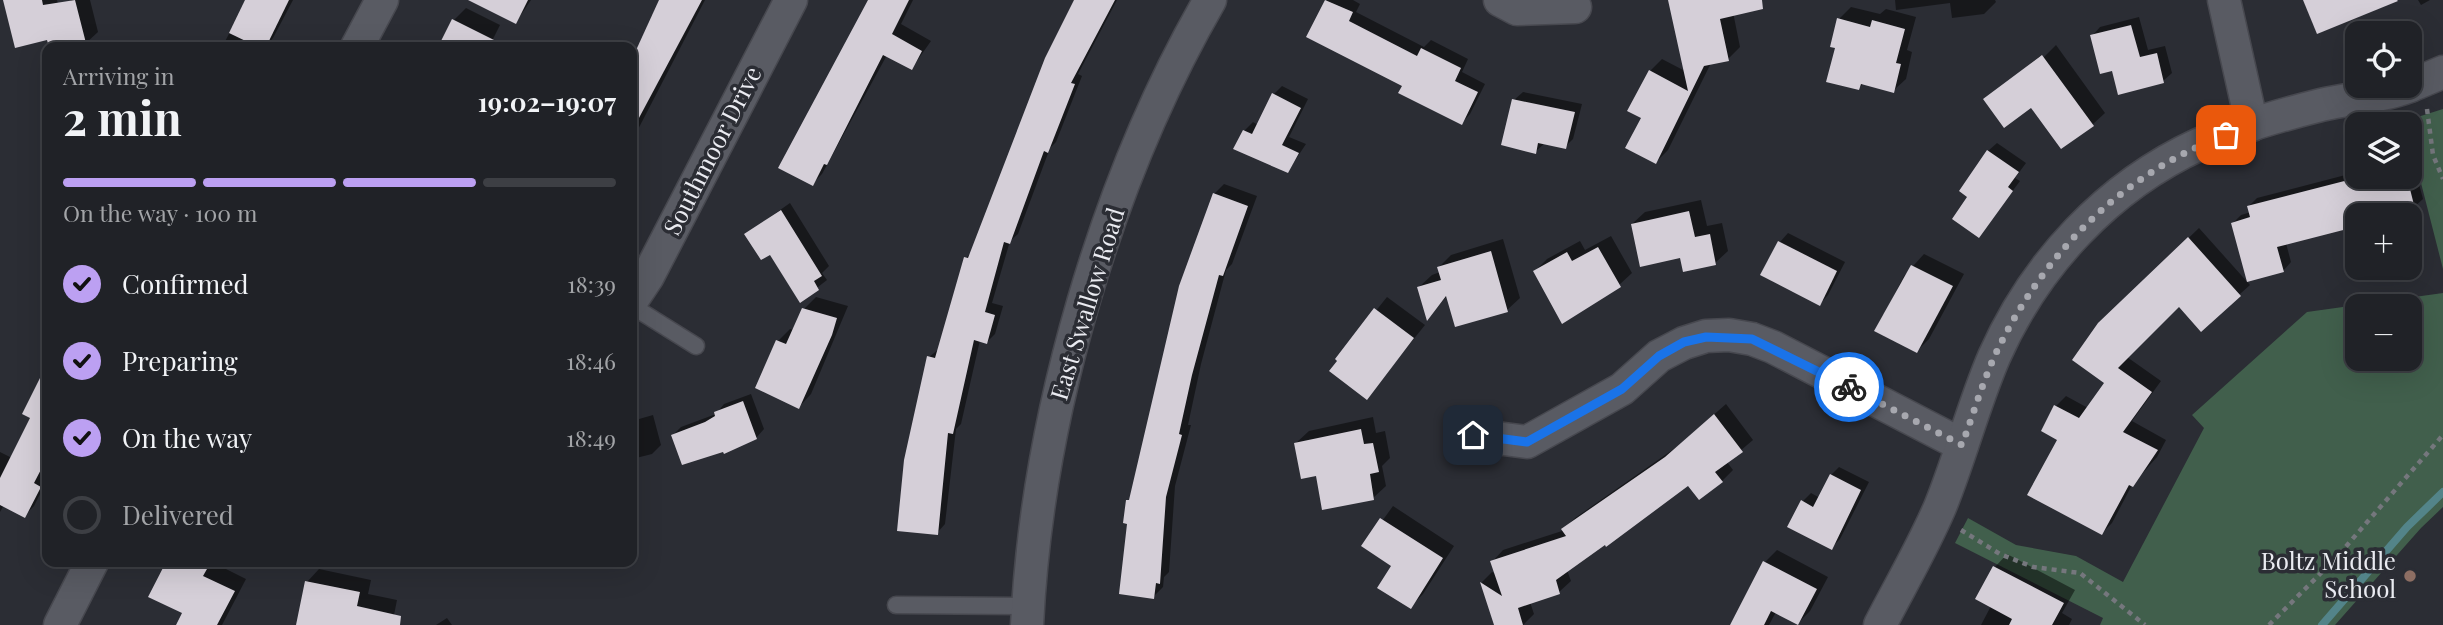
<!DOCTYPE html>
<meta charset="utf-8">
<style>
body{margin:0;font-family:"Playfair Display",serif;background:#2d2f33;color:#f1f3f6;height:100vh;display:flex;flex-direction:column;font-size:26px;white-space:nowrap}
*{box-sizing:border-box;margin:0}
p{font-size:23px;color:#a2a4a7}
.icon{flex:none;width:38px;height:38px;fill:none;stroke:currentColor;stroke-width:2;stroke-linecap:round;stroke-linejoin:round}
.map{position:relative;flex:1;overflow:hidden}
.side{position:absolute;left:42px;top:42px;width:595px;height:525px;display:flex;flex-direction:column;background:#202227;border-radius:14px;box-shadow:0 7px 28px #0002,0 0 0 2px #3d3f44}
.side>*{flex:none}
.buttons{position:absolute;left:2345px;top:21px;display:grid;gap:14px}
.buttons a{display:grid;place-items:center;width:77px;height:77px;border-radius:14px;background:#202227;box-shadow:0 7px 28px #0002,0 0 0 2px #3d3f44;font-size:35px}
.pin{position:absolute;display:grid;place-items:center;width:60px;height:60px;color:#fff;margin:-30px;border-radius:14px;box-shadow:0 4px 10px #0006}
.courier{position:absolute;display:grid;place-items:center;width:70px;height:70px;margin:-35px;border:5px solid #1a73e8;border-radius:50%;background:#fff;color:#222;box-shadow:0 2px 9px #0007}
.overview em{font-style:normal;font-weight:700}
.overview div{display:flex;flex-direction:column-reverse}
.overview{display:flex;align-items:center;justify-content:space-between;height:119px;padding:0 21px}
h1{font-size:46px;font-weight:700;line-height:52px}
.bar{display:grid;grid-template-columns:repeat(4,1fr);gap:10px 7px;align-content:center;height:84px;padding:0 21px}
.bar i{height:9px;border-radius:5px;background:#3d3f44}
.bar .active{background:#bca0f2}
.bar p{grid-column:span 4}
ol{padding:0 21px;list-style:none}
li{display:flex;align-items:center;gap:21px;height:77px}
li p{margin-inline-start:auto}
li .icon{padding:7px;border-radius:50%;background:#bca0f2;color:#111;stroke-width:4}
li:last-child{color:#a2a4a7}
li i{width:38px;height:38px;border:4px solid #3d3f44;border-radius:50%}
.map>svg:first-child{display:block}
.green{fill:#415f4c;fill-rule:evenodd}
.shadow{fill:#0007}
.lines{fill:none;stroke-linecap:round;stroke-linejoin:round}
.stream{stroke:#538489;stroke-width:8}
.building{fill:#d5cfd8}
.service-casing{stroke:#47484f;stroke-width:19}
.minor-casing{stroke:#47484f;stroke-width:35}
.path{stroke:#75777d;stroke-width:4.5;stroke-dasharray:5 5;stroke-linecap:butt}
.service{stroke:#595b63;stroke-width:16}
.minor{stroke:#595b63;stroke-width:32}
.done{stroke:#a7a8af;stroke-width:7;stroke-dasharray:0 12.6}
.route{stroke:#1a73e8;stroke-width:9}
.education-dot{fill:#8d6e63;stroke:#2b2d34;stroke-width:2.5}
.labels{text-anchor:middle;stroke-width:7;stroke-linejoin:round;paint-order:stroke}
.street-label{font-size:24px;fill:#eaebf1;stroke:#2b2d34}
.poi-label{font-size:24px;fill:#eaebf1;stroke:#2b2d34;text-anchor:end}
</style>
<div class="map">
<svg width="2443" height="625" viewBox="0 0 2443 625">
<rect width="100%" height="100%" fill="#2b2d34"/>
<g class="green">
<polygon points="2443,109 2443,269 2410,140 2410,124 2405,121"/>
<path d="M 2443,293 L 2443,507 L 2421,528 L 2335,625 L 2100,625 L 2103,618 L 1955,543 L 1968,518 L 2016,545 L 2076,556 L 2123,582 L 2204,428 L 2192,415 L 2307,312 ZM 2357,306 L 2410,306 L 2410,359 L 2357,359 Z"/>
</g>
<g class="shadow">
<polygon points="8,0 57,0 62,19 71,0 90,0 98,32 85,44 48,47 53,37"/>
<polygon points="247,0 293,0 273,38 265,47 222,47"/>
<polygon points="490,0 531,0 516,22"/>
<polygon points="661,0 705,0 632,141 632,62"/>
<polygon points="869,0 913,0 901,24 931,41 912,68 887,55 822,174 812,184"/>
<polygon points="1076,0 1117,0 1078,74 1082,76 1056,142 1050,148 1018,234 1010,241 992,303 1003,306 995,334 987,342 980,340 961,424 956,429 945,524 937,533 929,357 939,349 966,258 972,252"/>
<polygon points="1327,0 1353,0 1360,4 1356,12 1424,47 1431,40 1468,59 1462,72 1485,84 1470,114 1462,123 1404,85 1308,36"/>
<polygon points="1669,0 1742,0 1733,12 1740,47 1728,59 1711,63 1668,150 1656,162 1643,118 1650,71 1662,59 1685,71"/>
<polygon points="1895,0 1995,0 1996,2 1984,14 1952,18 1950,3 1896,10"/>
<polygon points="2418,0 2430,0 2421,5"/>
<polygon points="1851,7 1880,14 1886,9 1916,17 1907,50 1912,52 1906,79 1893,91 1864,83 1859,88 1837,46 1839,19"/>
<polygon points="466,8 500,25 489,47 440,47 454,20"/>
<polygon points="2139,17 2148,50 2165,46 2172,73 2163,81 2113,69 2092,36 2100,27"/>
<polygon points="2056,45 2105,113 2092,125 2038,100 1985,100 2040,56 2043,69 2044,57"/>
<polygon points="1282,86 1308,99 1289,137 1306,144 1288,171 1244,131 1253,122 1258,125 1274,94"/>
<polygon points="1523,92 1582,104 1573,139 1565,147 1545,143 1535,152 1514,100"/>
<polygon points="1997,143 2026,163 2015,178 2020,181 1979,236 1969,196 1988,151"/>
<polygon points="2414,165 2423,199 2414,207 2385,215 2357,215 2357,223 2286,243 2291,262 2283,271 2233,223 2241,215 2251,212 2249,206 2257,198 2357,172 2357,177 2410,177 2410,166"/>
<polygon points="1224,184 1257,196 1232,264 1226,270 1201,364 1188,425 1191,425 1175,486 1169,572 1164,577 1163,587 1153,597 1129,522 1128,501 1132,497 1214,194"/>
<polygon points="1701,200 1707,226 1722,223 1728,251 1715,263 1682,256 1632,224 1645,212"/>
<polygon points="790,203 829,266 822,273 827,280 800,301 770,252 746,234"/>
<polygon points="2199,228 2250,285 2201,329 2179,304 2127,357 2161,381 2132,421 2166,440 2157,457 2132,485 2112,523 2102,533 2059,439 2056,406 2066,396 2088,408 2106,382 2099,324"/>
<polygon points="1788,233 1845,262 1828,295 1820,304 1763,274 1780,242"/>
<polygon points="1611,236 1632,273 1619,285 1535,271 1547,259 1580,241 1585,250"/>
<polygon points="1503,239 1520,298 1507,310 1448,295 1428,317 1419,287 1432,275 1440,272 1439,267 1451,255"/>
<polygon points="1924,254 1964,274 1929,339 1917,351 1876,330 1904,276"/>
<polygon points="816,297 848,306 811,394 799,407 778,341 790,329 794,330 804,309"/>
<polygon points="1387,297 1425,325 1367,397 1337,359"/>
<polygon points="47,375 47,464 42,473 47,480 34,506 24,516 4,505 0,512 0,452 12,458 33,417 40,382"/>
<polygon points="751,394 764,429 756,438 673,435 681,427 716,414 724,404"/>
<polygon points="1726,404 1753,440 1727,462 1733,470 1722,481 1688,483 1567,570 1571,581 1559,592 1530,602 1534,614 1523,625 1494,625 1482,582 1492,572 1496,574 1492,562 1503,550 1562,531 1575,518 1678,446"/>
<polygon points="653,415 661,445 652,454 632,459 632,421"/>
<polygon points="1373,417 1376,433 1385,431 1390,458 1382,466 1386,486 1373,498 1317,474 1296,443 1309,431"/>
<polygon points="1839,467 1869,482 1840,539 1831,548 1802,502 1811,493 1820,498 1831,475"/>
<polygon points="1393,506 1454,546 1423,594 1410,607 1394,565 1364,546"/>
<polygon points="1777,550 1828,577 1810,611 1798,623 1776,612 1769,625 1730,625 1765,562"/>
<polygon points="2007,554 2075,590 2062,613 2072,619 2069,625 1981,625 1991,606 1978,599 1995,567"/>
<polygon points="168,562 227,562 224,568 246,579 222,625 185,625 184,613 151,596"/>
<polygon points="319,569 371,580 368,594 397,600 392,625 297,625 307,582"/>
<polygon points="447,618 452,625 436,625"/>
</g>
<g class="lines">
<polyline class="stream" points="2322,625 2407,527 2443,492"/>
</g>
<g class="building">
<polygon points="3,0 42,0 43,5 75,0 87,47 49,47 47,40 15,48"/>
<polygon points="245,0 289,0 266,47 258,47 229,33"/>
<polygon points="468,0 528,0 516,24"/>
<polygon points="659,0 702,0 632,131 632,59"/>
<polygon points="868,0 909,0 892,34 922,51 912,70 883,55 827,165 824,164 813,186 778,168"/>
<polygon points="1074,0 1115,0 1071,83 1075,84 1048,153 1044,151 1010,244 1004,242 985,312 995,315 987,344 974,340 953,434 948,433 938,535 897,531 904,460 927,356 935,358 964,257 968,258 1045,58"/>
<polygon points="1325,0 1353,12 1349,21 1417,56 1421,48 1461,68 1455,81 1478,92 1462,125 1398,93 1402,86 1306,37"/>
<polygon points="1668,0 1762,0 1763,9 1720,19 1729,61 1704,66 1656,164 1625,148 1641,118 1627,111 1649,70 1688,91"/>
<polygon points="2303,0 2397,0 2398,1 2317,34"/>
<polygon points="1837,18 1870,27 1872,20 1905,29 1896,63 1901,64 1894,93 1861,84 1859,90 1826,82 1835,48 1830,47"/>
<polygon points="452,19 508,47 438,47"/>
<polygon points="2131,25 2140,57 2157,53 2164,83 2118,95 2112,71 2100,74 2090,35"/>
<polygon points="2042,55 2094,126 2061,149 2031,108 2004,128 1983,99"/>
<polygon points="1272,93 1301,108 1282,145 1299,153 1288,173 1233,149 1243,130 1252,134"/>
<polygon points="1512,99 1575,112 1566,149 1538,143 1536,154 1501,145"/>
<polygon points="1987,150 2019,172 2008,187 2013,191 1979,238 1952,219 1967,197 1959,191"/>
<polygon points="2360,177 2407,177 2415,209 2391,215 2352,215 2355,227 2277,247 2284,272 2247,282 2231,223 2250,217 2247,206"/>
<polygon points="1213,193 1248,206 1223,276 1219,275 1192,375 1179,434 1182,435 1166,497 1160,584 1156,583 1154,599 1119,594 1127,524 1123,523 1126,500 1129,500 1179,286"/>
<polygon points="781,210 822,276 814,281 819,290 800,303 770,255 761,260 744,234"/>
<polygon points="1689,211 1695,237 1710,234 1716,265 1683,272 1680,258 1640,267 1631,224"/>
<polygon points="2188,237 2241,296 2201,332 2179,307 2118,368 2152,392 2123,432 2158,450 2133,487 2129,485 2102,535 2027,495 2057,440 2041,431 2054,405 2079,418 2104,383 2072,360 2098,323"/>
<polygon points="1778,241 1837,271 1820,306 1760,275"/>
<polygon points="1598,247 1621,287 1562,324 1533,271 1567,252 1572,261"/>
<polygon points="1491,251 1508,312 1455,327 1446,296 1427,321 1417,287 1441,280 1437,267"/>
<polygon points="1911,265 1953,286 1917,353 1874,331"/>
<polygon points="802,308 837,318 832,335 799,409 755,388 776,340 786,344"/>
<polygon points="1374,308 1414,338 1367,400 1329,371 1337,361 1335,359"/>
<polygon points="47,364 47,458 34,483 41,487 25,518 0,505 0,478 30,418 22,414"/>
<polygon points="743,401 757,439 724,454 723,452 682,465 671,435 705,422 715,416 714,412"/>
<polygon points="1714,414 1743,452 1715,472 1723,482 1699,500 1688,486 1606,547 1605,545 1556,580 1560,594 1518,608 1523,625 1494,625 1480,582 1502,596 1490,561 1566,536 1561,529 1665,457"/>
<polygon points="1361,429 1364,444 1373,443 1379,472 1370,474 1374,500 1322,510 1316,476 1301,479 1294,443"/>
<polygon points="1830,474 1861,490 1832,550 1787,527 1801,500 1813,507"/>
<polygon points="1380,518 1443,558 1411,609 1377,588 1391,566 1361,546"/>
<polygon points="1763,561 1817,589 1798,625 1771,611 1764,625 1730,625"/>
<polygon points="166,562 211,562 203,576 235,591 217,625 176,625 182,613 148,597"/>
<polygon points="1993,566 2064,603 2052,625 2009,625 2012,619 1975,599"/>
<polygon points="305,581 360,592 357,606 401,616 400,625 296,625"/>
</g>
<g class="lines">
<defs>
<g id="service">
<polyline points="632,306 696,346"/>
<polyline points="896,605 1028,606"/>
</g>
<g id="minor">
<polyline points="1500,0 1517,9 1575,7"/>
<polyline points="2224,0 2252,125"/>
<polyline points="357,47 382,0"/>
<polyline points="2410,86 2443,72"/>
<polyline points="632,300 648,276 791,0"/>
<polyline points="1473,435 1527,442 1622,389 1659,356 1684,343 1706,336 1729,335 1752,339 1773,347 1962,445"/>
<polyline points="60,625 92,562"/>
<path d="M 1027,625 C 1037,418 1106,180 1210,0"/>
<path d="M 1880,625 C 1900,586 1923,547 1940,507 C 1960,458 1973,406 1994,357 C 2035,264 2108,186 2200,144 C 2238,127 2281,115 2321,105 C 2350,98 2382,97 2410,86"/>
</g>
</defs>
<use href="#service" class="service-casing"/>
<use href="#minor" class="minor-casing"/>
<g class="path">
<polyline points="2427,109 2433,155 2443,179"/>
<polyline points="1961,530 2000,554 2033,567 2080,573 2145,625"/>
<polyline points="2269,625 2335,559 2443,435"/>
</g>
<use href="#service" class="service"/>
<use href="#minor" class="minor"/>
</g>
<g class="lines">
<path class="done" d="M 1849,387 L 1962,445 C 1973,415 1982,384 1995,355 C 2043,254 2121,174 2226,135"/>
<polyline class="route" points="1473,435 1527,442 1622,389 1659,356 1684,342 1706,337 1752,339 1849,387"/>
</g>
<circle class="education-dot" cx="2410" cy="576" r="7"/>
<g class="labels">
<g class="street-label">
<text transform="translate(713 151) rotate(-63)" y="8">Southmoor Drive</text>
<text transform="translate(1088 304) rotate(-73)" y="8">East Swallow Road</text>
</g>
<g class="poi-label">
<text x="2396" y="570">Boltz Middle<tspan x="2396" dy="28">School</tspan></text>
</g>
</g>
</svg>
<div class="buttons">
<a><svg class="icon" aria-label="locate" viewBox="0 0 24 24"><circle cx="12" cy="12" r="6"/><path d="M12 2v4M12 18v4M2 12h4M18 12h4"/></svg></a>
<a><svg class="icon" aria-label="layers" viewBox="0 0 24 24"><path d="M12 4l9 5-9 5-9-5zM3 14l9 5 9-5"/></svg></a>
<a>+</a>
<a>−</a>
</div>
<div class="pin" style="left:2226px;top:135px;background:#ea580c"><svg class="icon" aria-label="bag" viewBox="0 0 24 24"><path d="M5 8h14l-1 12H6zM9 8a3 3 0 0 1 6 0"/></svg></div>
<div class="pin" style="left:1473px;top:435px;background:#1f2937"><svg class="icon" aria-label="home" viewBox="0 0 24 24"><path d="M3 11l9-7 9 7M6 9v11h12V9"/></svg></div>
<div class="courier" style="left:1849px;top:387px"><svg class="icon" aria-label="bike" viewBox="0 0 24 24"><circle cx="6" cy="16" r="4"/><circle cx="18" cy="16" r="4"/><path d="M6 16l4-8h5l3 8M10 8l3 8H6M13 5h3"/></svg></div>
<section class="side">
<div class="overview"><div><h1>2 min</h1><p>Arriving in</p></div><em>19:02–19:07</em></div>
<div class="bar"><i class="active"></i><i class="active"></i><i class="active"></i><i></i><p>On the way · 100 m</p></div>
<ol>
<li><svg class="icon" aria-label="check" viewBox="0 0 24 24"><path d="M5 12l5 5 9-10"/></svg>Confirmed<p>18:39</p></li>
<li><svg class="icon" aria-label="check" viewBox="0 0 24 24"><path d="M5 12l5 5 9-10"/></svg>Preparing<p>18:46</p></li>
<li><svg class="icon" aria-label="check" viewBox="0 0 24 24"><path d="M5 12l5 5 9-10"/></svg>On the way<p>18:49</p></li>
<li><i></i>Delivered</li>
</ol>
</section>
</div>
